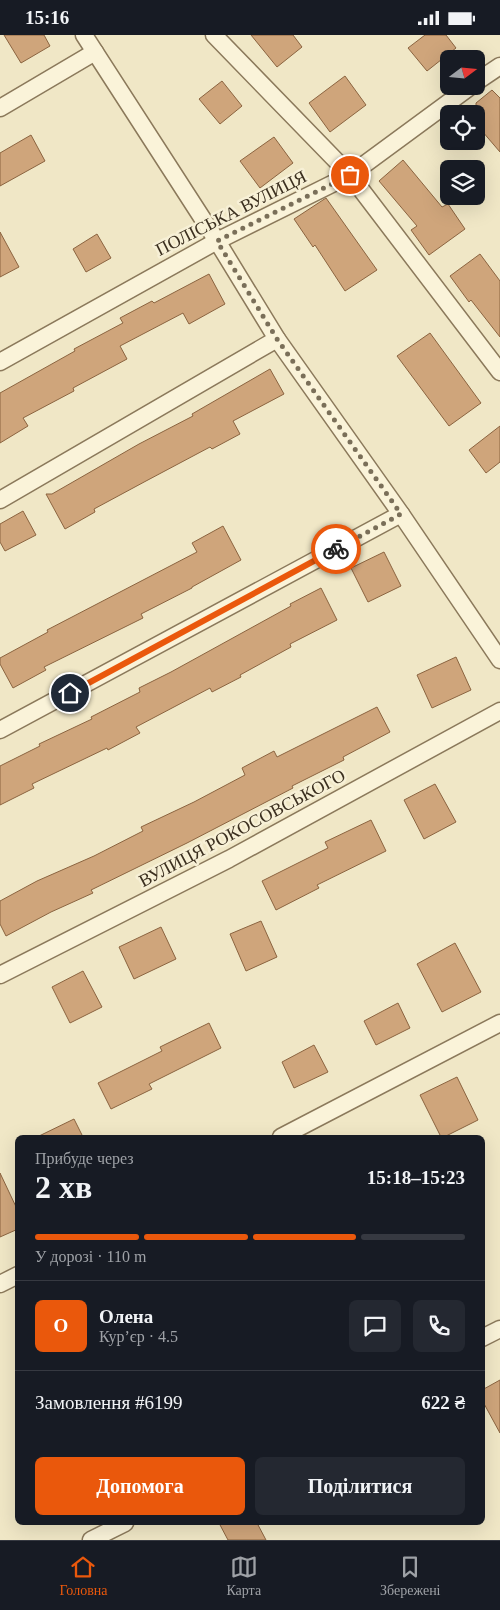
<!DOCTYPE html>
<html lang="uk">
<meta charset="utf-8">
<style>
body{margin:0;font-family:Georgia,serif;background:#242831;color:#f1f3f6;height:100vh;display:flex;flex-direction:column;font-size:19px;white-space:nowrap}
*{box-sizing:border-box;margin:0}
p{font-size:16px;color:#9ea1a6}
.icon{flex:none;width:28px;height:28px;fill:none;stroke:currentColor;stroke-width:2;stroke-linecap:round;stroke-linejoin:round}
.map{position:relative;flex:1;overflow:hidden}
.panel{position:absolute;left:15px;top:1100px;width:470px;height:390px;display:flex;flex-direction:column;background:#171b24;border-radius:8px;box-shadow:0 5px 20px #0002}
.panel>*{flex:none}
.needle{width:32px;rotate:74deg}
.fabs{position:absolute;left:440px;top:15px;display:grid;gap:10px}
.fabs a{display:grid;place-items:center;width:45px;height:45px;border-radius:8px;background:#171b24;box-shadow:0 5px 20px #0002;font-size:25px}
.pin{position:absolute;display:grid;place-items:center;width:42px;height:42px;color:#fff;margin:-21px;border:2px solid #fff;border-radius:50%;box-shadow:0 1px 5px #0007}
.courier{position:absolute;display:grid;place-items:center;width:50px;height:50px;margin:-25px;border:4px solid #ea580c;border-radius:50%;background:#fff;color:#222;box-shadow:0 1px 6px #0007}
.summary em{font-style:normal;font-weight:800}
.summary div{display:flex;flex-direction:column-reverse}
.summary{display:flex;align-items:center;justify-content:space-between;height:85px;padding:0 20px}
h1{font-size:32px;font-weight:800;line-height:38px}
.bar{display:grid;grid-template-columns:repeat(4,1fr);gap:8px 5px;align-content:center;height:60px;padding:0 20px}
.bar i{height:6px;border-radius:4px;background:#363941}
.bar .selected{background:#ea580c}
.bar p{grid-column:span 4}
.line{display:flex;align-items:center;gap:12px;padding:0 20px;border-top:1px solid #363941}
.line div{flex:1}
.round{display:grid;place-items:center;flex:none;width:52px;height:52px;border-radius:8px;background:#242831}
.button{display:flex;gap:10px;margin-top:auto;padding:10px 20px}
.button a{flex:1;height:58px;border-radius:8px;background:#ea580c;color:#fff;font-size:20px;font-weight:800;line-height:58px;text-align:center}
.button a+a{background:#242831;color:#f1f3f6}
.status{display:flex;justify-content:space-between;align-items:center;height:35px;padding:0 25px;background:#171b24;direction:ltr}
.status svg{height:14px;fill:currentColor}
.menu{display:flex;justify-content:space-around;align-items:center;height:70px;border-top:1px solid #363941;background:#171b24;font-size:14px;color:#9ea1a6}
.menu a{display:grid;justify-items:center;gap:2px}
.menu .selected{color:#ea580c}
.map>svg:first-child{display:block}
.building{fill:#cfa57b;stroke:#8b6440}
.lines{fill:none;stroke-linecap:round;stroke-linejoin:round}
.street-casing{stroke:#8b795b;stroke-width:19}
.street{stroke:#faf3d9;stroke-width:16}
.done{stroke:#7a6f59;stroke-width:5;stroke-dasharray:0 9}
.route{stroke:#ea580c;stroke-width:6}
.labels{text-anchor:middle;stroke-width:5;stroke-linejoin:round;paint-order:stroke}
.street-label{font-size:18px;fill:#3b2f1f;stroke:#f7f0d6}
</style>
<div class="status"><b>15:16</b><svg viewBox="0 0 49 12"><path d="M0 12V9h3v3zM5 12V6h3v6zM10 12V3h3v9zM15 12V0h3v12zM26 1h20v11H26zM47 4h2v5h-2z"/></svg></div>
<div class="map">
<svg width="500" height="1505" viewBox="0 0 500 1505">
<rect width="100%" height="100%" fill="#f0e7c6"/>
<g class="building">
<polygon points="4,0 44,0 50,11 21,28"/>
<polygon points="251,0 293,0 302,12 277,32"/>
<polygon points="425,0 446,0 456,13 427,36 408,13"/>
<polygon points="345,41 366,70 330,97 309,68"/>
<polygon points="222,46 242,71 220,89 199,64"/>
<polygon points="492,55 500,63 500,117 476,89 476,68"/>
<polygon points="31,100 45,126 0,151 0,118"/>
<polygon points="274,102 293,128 260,153 240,126"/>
<polygon points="403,125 442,172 448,169 465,194 429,220 411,195 417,191 379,146"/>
<polygon points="326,163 377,235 345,256 315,210 313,212 294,184"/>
<polygon points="0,197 19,232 0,242"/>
<polygon points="97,199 111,223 86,237 73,214"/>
<polygon points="480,219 500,246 500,302 471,265 469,267 450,241"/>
<polygon points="209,239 225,269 189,289 183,278 120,311 127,324 73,353 74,356 23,383 28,391 0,408 0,358 75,316 74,314 123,288 120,283 152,266 154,268"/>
<polygon points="430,298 481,368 449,391 397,321"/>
<polygon points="270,334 284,359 233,386 240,399 212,414 210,412 146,446 94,474 95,477 65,494 46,459 52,459 139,409 193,381 192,379"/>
<polygon points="500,391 500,427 486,438 469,415"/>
<polygon points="23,476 36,500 5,516 0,507 0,489"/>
<polygon points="223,491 241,525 192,552 192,553 141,579 143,583 44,632 46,635 13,653 0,629 0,623 48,597 47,595 197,517 192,508"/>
<polygon points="384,517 401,551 368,567 351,533"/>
<polygon points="321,553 337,585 290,609 291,612 240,640 241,642 212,657 210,653 136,692 140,698 108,715 107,713 32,749 34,753 0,770 0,731 40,711 39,709 92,684 91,682 140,657 139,653 171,637 291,571 290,569"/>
<polygon points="456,622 471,655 432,673 417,640"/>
<polygon points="377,672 390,697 343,722 344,725 292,751 293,753 187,808 91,855 93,858 51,877 6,901 0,889 0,866 37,846 94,821 143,796 141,792 194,767 245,740 242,733 274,716 277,722"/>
<polygon points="435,749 456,787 424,804 404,765"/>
<polygon points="371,785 386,816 317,850 319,853 276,875 262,846 328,813 325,807"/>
<polygon points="261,886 277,922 246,936 230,899"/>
<polygon points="161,892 176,924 134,944 119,912"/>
<polygon points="455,908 481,957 442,977 417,929"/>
<polygon points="83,936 102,972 70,988 52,952"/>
<polygon points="398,968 410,993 376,1010 364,986"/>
<polygon points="209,988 221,1013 149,1049 152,1054 111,1074 98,1048 162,1016 160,1012"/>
<polygon points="314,1010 328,1037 294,1053 282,1027"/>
<polygon points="457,1042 478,1085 444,1102 441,1102 420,1060"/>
<polygon points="74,1084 83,1102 37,1102"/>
<polygon points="0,1138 18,1176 18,1194 0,1202"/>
<polygon points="500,1345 500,1398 482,1365 482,1355"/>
<polygon points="219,1488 257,1488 266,1505 228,1505"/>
</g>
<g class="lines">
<defs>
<g id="street">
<polyline points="84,0 217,206 277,304 401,479 500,625"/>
<polyline points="214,0 350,140 500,337"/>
<polyline points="476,47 500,31"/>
<polyline points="0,73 95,17"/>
<polyline points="0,327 217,206 350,140 471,51"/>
<polyline points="0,465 277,304"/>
<polyline points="0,695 401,479"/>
<polyline points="0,940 229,824 500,676"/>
<polyline points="281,1102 500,988"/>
<polyline points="0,1249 18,1240"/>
<polyline points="482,1303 500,1294"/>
<polyline points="91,1505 125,1488"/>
</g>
</defs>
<use href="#street" class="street-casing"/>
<use href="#street" class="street"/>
</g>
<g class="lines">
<polyline class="done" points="336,514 401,479 277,304 217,206 350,140"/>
<polyline class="route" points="70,658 336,514"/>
</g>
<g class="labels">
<g class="street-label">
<text transform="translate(231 178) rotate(-27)" y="6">ПОЛІСЬКА ВУЛИЦЯ</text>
<text transform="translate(242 793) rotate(-28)" y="6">ВУЛИЦЯ РОКОСОВСЬКОГО</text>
</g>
</g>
</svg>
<div class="fabs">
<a><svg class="needle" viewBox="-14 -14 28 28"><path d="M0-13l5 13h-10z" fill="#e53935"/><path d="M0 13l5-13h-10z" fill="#9ea1a6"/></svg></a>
<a><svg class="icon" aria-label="locate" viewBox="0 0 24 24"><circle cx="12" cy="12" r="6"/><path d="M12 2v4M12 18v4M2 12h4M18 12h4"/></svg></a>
<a><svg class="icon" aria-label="layers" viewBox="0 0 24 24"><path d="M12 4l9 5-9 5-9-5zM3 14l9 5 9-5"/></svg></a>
</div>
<div class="pin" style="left:350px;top:140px;background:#ea580c"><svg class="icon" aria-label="bag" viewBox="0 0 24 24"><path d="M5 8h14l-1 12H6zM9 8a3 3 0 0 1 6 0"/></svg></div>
<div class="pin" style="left:70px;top:658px;background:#1f2937"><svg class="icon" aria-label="home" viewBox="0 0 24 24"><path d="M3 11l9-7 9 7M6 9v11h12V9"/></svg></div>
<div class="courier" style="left:336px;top:514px"><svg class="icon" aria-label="bike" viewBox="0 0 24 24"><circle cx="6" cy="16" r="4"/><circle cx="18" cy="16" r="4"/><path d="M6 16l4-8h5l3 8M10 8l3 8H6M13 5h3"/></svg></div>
<section class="panel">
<div class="summary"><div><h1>2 хв</h1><p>Прибуде через</p></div><em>15:18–15:23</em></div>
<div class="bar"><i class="selected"></i><i class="selected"></i><i class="selected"></i><i></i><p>У дорозі · 110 m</p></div>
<div class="line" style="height:90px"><b class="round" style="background:#ea580c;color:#fff">О</b><div><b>Олена</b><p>Кур’єр · 4.5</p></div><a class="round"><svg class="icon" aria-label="chat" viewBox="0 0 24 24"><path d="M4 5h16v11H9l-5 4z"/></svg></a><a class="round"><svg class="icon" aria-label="phone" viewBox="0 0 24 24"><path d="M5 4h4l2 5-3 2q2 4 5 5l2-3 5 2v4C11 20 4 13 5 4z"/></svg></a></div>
<div class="line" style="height:65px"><div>Замовлення #6199</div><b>622 ₴</b></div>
<div class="button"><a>Допомога</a><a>Поділитися</a></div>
</section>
</div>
<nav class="menu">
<a class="selected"><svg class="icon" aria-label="home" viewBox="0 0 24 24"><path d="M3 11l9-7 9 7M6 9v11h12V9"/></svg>Головна</a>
<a><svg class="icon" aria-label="map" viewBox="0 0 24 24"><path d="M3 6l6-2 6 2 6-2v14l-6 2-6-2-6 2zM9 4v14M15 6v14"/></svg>Карта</a>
<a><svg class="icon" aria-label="saved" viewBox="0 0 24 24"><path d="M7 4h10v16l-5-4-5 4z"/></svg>Збережені</a>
</nav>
